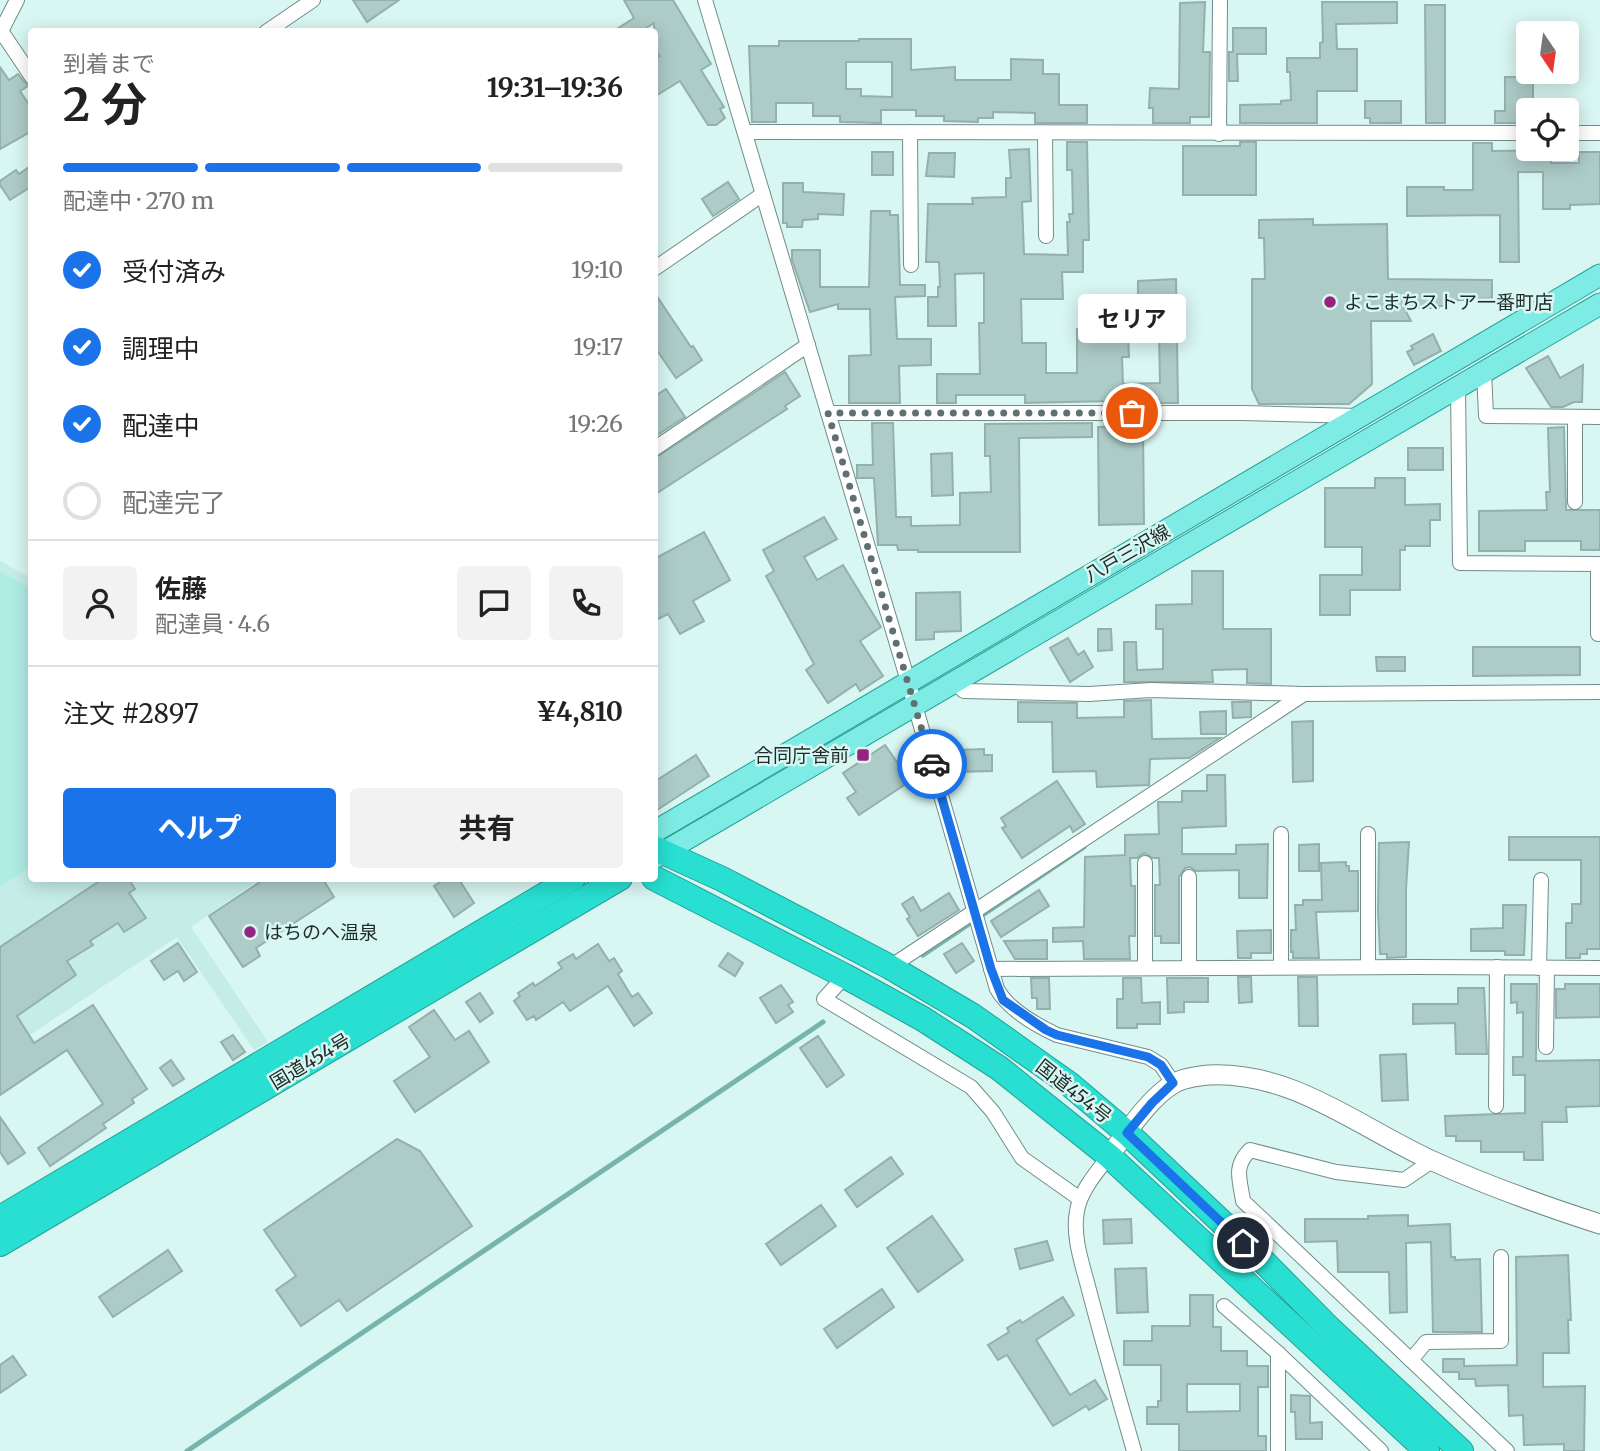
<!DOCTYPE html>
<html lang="ja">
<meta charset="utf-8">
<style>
body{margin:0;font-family:Merriweather,"Noto Sans JP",serif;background:#f2f2f2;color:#222;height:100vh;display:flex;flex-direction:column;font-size:26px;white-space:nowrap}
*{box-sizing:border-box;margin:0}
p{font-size:23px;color:#767676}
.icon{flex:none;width:38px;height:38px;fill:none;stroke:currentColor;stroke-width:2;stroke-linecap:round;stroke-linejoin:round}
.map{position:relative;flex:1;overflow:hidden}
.panel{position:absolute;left:28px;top:28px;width:630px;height:854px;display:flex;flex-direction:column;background:#fff;border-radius:7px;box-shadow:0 4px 18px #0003}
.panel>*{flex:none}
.needle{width:46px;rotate:167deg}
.fabs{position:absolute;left:1516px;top:21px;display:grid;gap:14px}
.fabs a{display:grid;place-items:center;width:63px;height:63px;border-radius:7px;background:#fff;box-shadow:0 4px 18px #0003;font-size:35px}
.pin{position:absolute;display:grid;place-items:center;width:60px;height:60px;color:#fff;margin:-30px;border:4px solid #fff;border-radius:50%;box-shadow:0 2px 7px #0007}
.courier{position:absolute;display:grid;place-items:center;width:70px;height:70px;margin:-35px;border:5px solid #1a73e8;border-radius:50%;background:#fff;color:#222;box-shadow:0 2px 9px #0007}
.bubble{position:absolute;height:49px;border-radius:7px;background:#fff;box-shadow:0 4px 18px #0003;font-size:23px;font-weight:700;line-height:49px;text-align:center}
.overview em{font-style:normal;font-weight:700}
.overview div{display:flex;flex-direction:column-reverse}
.overview{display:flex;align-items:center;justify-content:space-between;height:119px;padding:0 35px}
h1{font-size:46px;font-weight:700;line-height:52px}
.bar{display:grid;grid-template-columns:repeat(4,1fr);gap:10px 7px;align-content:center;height:84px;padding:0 35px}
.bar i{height:9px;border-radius:5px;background:#e0e0e0}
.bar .selected{background:#1a73e8}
.bar p{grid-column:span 4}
.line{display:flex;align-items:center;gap:18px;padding:0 35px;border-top:2px solid #e0e0e0}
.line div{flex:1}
.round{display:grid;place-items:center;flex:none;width:74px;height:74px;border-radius:7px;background:#f2f2f2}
ol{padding:0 35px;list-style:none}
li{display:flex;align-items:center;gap:21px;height:77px}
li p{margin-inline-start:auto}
li .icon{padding:7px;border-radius:50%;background:#1a73e8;color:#fff;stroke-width:4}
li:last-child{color:#767676}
li i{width:38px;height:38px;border:4px solid #e0e0e0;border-radius:50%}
.button{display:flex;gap:14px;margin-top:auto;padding:14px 35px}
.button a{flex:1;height:80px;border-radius:7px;background:#1a73e8;color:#fff;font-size:28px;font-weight:700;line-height:80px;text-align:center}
.button a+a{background:#f2f2f2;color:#222}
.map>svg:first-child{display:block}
.built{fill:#c5ede8}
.green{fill:#afece4}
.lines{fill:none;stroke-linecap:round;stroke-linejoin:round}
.stream{stroke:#78b4ae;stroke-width:5}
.building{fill:#adcbc7;stroke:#94b0ad;stroke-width:2;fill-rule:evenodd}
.street-casing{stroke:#718d8a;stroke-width:16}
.secondary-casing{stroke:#718d8a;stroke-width:21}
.primary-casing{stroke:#24a096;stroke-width:23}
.highway-casing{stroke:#24a096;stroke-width:26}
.street{stroke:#fff;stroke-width:14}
.secondary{stroke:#fff;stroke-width:19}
.primary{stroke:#7eece4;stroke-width:21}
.highway{stroke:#28dfd2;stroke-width:24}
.done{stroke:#5f716f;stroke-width:7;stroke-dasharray:0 12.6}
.route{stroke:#1a73e8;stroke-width:9}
.poi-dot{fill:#962380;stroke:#d8f6f2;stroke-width:2.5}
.labels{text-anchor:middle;stroke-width:5;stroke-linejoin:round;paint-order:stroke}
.poi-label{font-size:19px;fill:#1e2a28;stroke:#d8f6f2;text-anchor:start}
.street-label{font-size:19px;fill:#1e2a28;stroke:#d8f6f2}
</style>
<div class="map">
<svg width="1600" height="1451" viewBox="0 0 1600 1451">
<rect width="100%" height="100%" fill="#d8f6f2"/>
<polygon class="built" points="0,561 31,578 32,878 260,879 191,927 268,1042 254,1050 177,937 0,1055"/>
<polygon class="green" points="0,571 31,589 32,866 0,887"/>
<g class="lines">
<g class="stream">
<polyline points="923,955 1084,847"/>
<polyline points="187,1451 823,1022"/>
</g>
</g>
<g class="building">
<polygon points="353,0 399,0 367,22"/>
<polygon points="624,0 673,0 711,64 701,70 724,107 720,109 725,118 716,125 708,125 680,81 654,97 654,59 660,56 654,48 654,23 640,32 612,32 634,18"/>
<polygon points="1205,2 1203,52 1210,52 1209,117 1190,117 1190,123 1153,123 1153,108 1149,108 1150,88 1179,89 1180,3"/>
<polygon points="1322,2 1397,2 1397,23 1336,24 1337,49 1357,49 1357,91 1317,91 1317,123 1240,123 1240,105 1281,104 1281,101 1291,100 1290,72 1287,72 1287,58 1320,58 1320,43 1323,42"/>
<polygon points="1425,5 1445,5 1445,123 1426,123"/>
<polygon points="1233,28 1266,28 1266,54 1237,54 1238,81 1229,81 1229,52 1233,52"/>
<path d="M 859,39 L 911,39 L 911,70 L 955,67 L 955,80 L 1011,80 L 1011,59 L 1043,60 L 1043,74 L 1059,74 L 1059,105 L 1087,105 L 1087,123 L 1035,123 L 1035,113 L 993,112 L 993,118 L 978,118 L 978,122 L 944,121 L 944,116 L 916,116 L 916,110 L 881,110 L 881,123 L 840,122 L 840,116 L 813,116 L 813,103 L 776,103 L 776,122 L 752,122 L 749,46 L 779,46 L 779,41 L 859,41 ZM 846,62 L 892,62 L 892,97 L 861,96 L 861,89 L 846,89 Z"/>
<polygon points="0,67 9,80 18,74 28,86 20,91 32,109 32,131 0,149"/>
<polygon points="1505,77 1533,77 1533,110 1528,110 1528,123 1495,123 1495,111 1505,111"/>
<polygon points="1365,101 1401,101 1401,123 1370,123 1370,118 1365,118"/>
<path d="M 1067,142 L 1087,142 L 1089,240 L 1083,240 L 1083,272 L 1062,272 L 1063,299 L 1021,299 L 1022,343 L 1046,343 L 1046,373 L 1077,373 L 1077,329 L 1096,329 L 1095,303 L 1126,302 L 1126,297 L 1138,297 L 1138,281 L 1176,279 L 1178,403 L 1159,403 L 1159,400 L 1025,403 L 1025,395 L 956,395 L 956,403 L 937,403 L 937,374 L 980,374 L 979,323 L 984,323 L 984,273 L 955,274 L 956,326 L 928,326 L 928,297 L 938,297 L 938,287 L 940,287 L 939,262 L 926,262 L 928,204 L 973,204 L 972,198 L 1006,197 L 1006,178 L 1011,178 L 1009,150 L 1029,149 L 1031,201 L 1022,202 L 1024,254 L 1068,255 L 1067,222 L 1070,222 L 1069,214 L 1073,214 L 1072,170 L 1067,170 ZM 1154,313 L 1156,334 L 1159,334 L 1160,383 L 1123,384 L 1122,357 L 1129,357 L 1127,314 Z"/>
<polygon points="1240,142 1256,142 1256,195 1183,195 1183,146 1240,146"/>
<polygon points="1473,143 1492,143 1492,151 1551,150 1551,163 1579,163 1579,152 1600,152 1600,204 1570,205 1570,209 1543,209 1543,172 1518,172 1519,262 1500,262 1500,215 1407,216 1407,187 1444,187 1444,190 1473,190"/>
<rect x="872" y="152" width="21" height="23"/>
<polygon points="929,153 955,153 954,177 926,176"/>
<polygon points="32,165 32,186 10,200 0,185 0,181 16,170 19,174"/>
<polygon points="728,182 739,199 713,216 702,199"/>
<polygon points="783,183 803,183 803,192 844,194 843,215 818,214 818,219 803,220 802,227 787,227 787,223 783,223"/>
<polygon points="871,211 890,211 890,215 898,215 900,285 925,285 925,296 895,297 897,339 931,339 931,365 899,366 900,403 849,403 849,356 871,355 870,309 838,309 838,304 810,312 792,260 792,250 820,250 820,287 869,287"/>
<polygon points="1313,219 1313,225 1387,224 1388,279 1492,280 1492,298 1447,301 1447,306 1439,306 1439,308 1404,308 1411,321 1371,321 1372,384 1349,404 1259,404 1252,389 1252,279 1265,279 1264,238 1259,238 1259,220"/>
<polygon points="654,292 691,347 693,346 702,360 676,378 654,346"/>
<polygon points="1433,334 1441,351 1414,365 1407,352 1413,349 1411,346"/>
<polygon points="1548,356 1560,378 1583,365 1582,402 1574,402 1563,407 1551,407 1526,368"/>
<polygon points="785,372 800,396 785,406 787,409 654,495 654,459"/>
<polygon points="666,389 685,417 654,437 654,397"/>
<polygon points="872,423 893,423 896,517 911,517 911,526 960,525 960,493 991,492 990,456 985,456 985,424 1092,423 1092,437 1019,438 1020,552 918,552 918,550 898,550 897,545 878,545 874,478 857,478 857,465 873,465"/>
<polygon points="1143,426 1144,524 1099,525 1098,427"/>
<polygon points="1564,427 1566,510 1600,510 1600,550 1581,550 1581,541 1525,541 1525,551 1479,551 1479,511 1547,510 1546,492 1550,492 1548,428"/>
<rect x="1408" y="448" width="35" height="22"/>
<polygon points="952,453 953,495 932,496 931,454"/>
<polygon points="1375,478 1405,478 1405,505 1440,504 1440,520 1430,520 1430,546 1405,546 1405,550 1400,550 1400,590 1350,590 1350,615 1320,615 1320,575 1362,575 1362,547 1325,547 1325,488 1375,488"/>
<polygon points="824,517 837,539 804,557 817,580 843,565 881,627 860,641 883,676 860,691 856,684 828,703 806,670 814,664 766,576 774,571 763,550"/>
<polygon points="704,532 730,580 693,601 704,621 680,634 668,614 654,621 654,559"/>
<polygon points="1192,571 1223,571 1223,629 1271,629 1271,684 1247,683 1247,669 1212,670 1213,682 1124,682 1124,642 1136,642 1137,670 1163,669 1163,629 1156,629 1156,605 1192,604"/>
<polygon points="960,592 961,631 934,632 934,639 916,640 916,593"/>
<polygon points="1098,629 1111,629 1112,650 1098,651"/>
<polygon points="1068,638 1078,655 1084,651 1093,667 1070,682 1050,648"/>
<polygon points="1473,647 1580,647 1580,675 1473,676"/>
<polygon points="1376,657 1405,657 1405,671 1377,671"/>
<polygon points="1151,700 1152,739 1220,738 1189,758 1150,759 1149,785 1097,787 1096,771 1053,772 1052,722 1018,722 1018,702 1077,703 1077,718 1124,717 1124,701"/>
<polygon points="1232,702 1251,702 1251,717 1233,718"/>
<polygon points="1226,711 1226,734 1201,734 1200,712"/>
<polygon points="1313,721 1313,781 1293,782 1292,722"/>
<polygon points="953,738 956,750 984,749 984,755 992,755 992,771 957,772 959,779 948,784 936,743"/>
<polygon points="885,745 899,765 915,755 924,772 859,815 847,798 856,792 843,773"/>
<polygon points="696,755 709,776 654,812 654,782"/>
<polygon points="1207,775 1225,775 1226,826 1182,828 1182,854 1236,854 1236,845 1268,844 1267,898 1239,898 1239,870 1196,871 1190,867 1185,868 1179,877 1179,943 1161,943 1161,936 1155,936 1155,885 1160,885 1159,858 1153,858 1144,853 1137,858 1130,858 1131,886 1135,886 1135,936 1129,936 1130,959 1084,959 1083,941 1053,942 1053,928 1084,927 1085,857 1125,855 1125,835 1159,834 1158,802 1182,802 1182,791 1207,791"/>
<polygon points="1057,781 1085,824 1073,832 1070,826 1022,858 1002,828 1006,826 1001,818"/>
<polygon points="1509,837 1600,837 1600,949 1587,949 1587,954 1580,954 1580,958 1566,958 1566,923 1572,923 1572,904 1581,904 1581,860 1509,860"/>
<polygon points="1409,842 1406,889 1406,957 1387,958 1387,954 1380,954 1378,911 1379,843"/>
<polygon points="1319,844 1319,871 1299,871 1299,845"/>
<polygon points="1346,862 1346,866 1349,866 1349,871 1358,871 1358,911 1316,912 1319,958 1293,958 1293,952 1291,952 1291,930 1296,930 1295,905 1303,905 1303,900 1322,900 1321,863"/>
<polygon points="104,878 128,878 135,889 129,893 146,918 124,932 118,923 90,941 93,945 67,961 76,975 17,1016 34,1043 93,1005 147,1089 132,1099 134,1103 103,1124 106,1128 50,1166 38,1148 103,1104 67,1050 0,1095 0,947"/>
<polygon points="266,878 322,878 334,897 256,948 260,956 243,967 209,916"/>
<polygon points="446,878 458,878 474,903 454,917 434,886"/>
<polygon points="1039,890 1049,906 1001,937 991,921"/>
<polygon points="949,893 959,910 918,936 907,919 910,917 902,904 913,897 921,911"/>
<polygon points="1503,905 1526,905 1524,955 1505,955 1505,951 1471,951 1471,929 1503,928"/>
<polygon points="1271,930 1271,953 1251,953 1251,958 1238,958 1237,931"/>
<polygon points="1047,940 1047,959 1015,959 1004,941"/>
<polygon points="178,943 197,972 184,981 178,971 164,980 151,961"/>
<polygon points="962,943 974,961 956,973 944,954"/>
<polygon points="598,944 609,961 614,958 622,971 618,974 632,997 638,993 652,1013 634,1026 608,986 570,1011 563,1002 536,1020 534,1016 527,1020 514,1001 520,996 518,993 533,983 535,986 562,968 558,963 573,954 576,959"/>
<polygon points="728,953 743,963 735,976 719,966"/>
<polygon points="1238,977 1251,977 1252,1002 1239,1003"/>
<polygon points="1298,977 1317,977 1318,1026 1299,1026"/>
<polygon points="1031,978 1049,978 1050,1009 1037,1009 1037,998 1032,998"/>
<polygon points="1123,978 1141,978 1142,1003 1160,1002 1160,1024 1137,1024 1137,1028 1117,1028 1117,999 1123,999"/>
<polygon points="1167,978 1208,978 1208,1002 1184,1002 1184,1012 1168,1013"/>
<polygon points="1511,984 1537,984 1536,1061 1600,1060 1600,1106 1566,1107 1567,1122 1542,1122 1543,1160 1524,1160 1524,1152 1481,1152 1481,1141 1456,1141 1456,1136 1446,1136 1445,1116 1525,1113 1525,1075 1513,1075 1513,1057 1523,1057 1523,1012 1517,1013 1517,1002 1511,1003"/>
<polygon points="1565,984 1600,984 1600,1017 1556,1018 1556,989 1565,989"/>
<polygon points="781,985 793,1002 788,1005 793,1012 776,1023 760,998"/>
<polygon points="1458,988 1484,988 1487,1054 1456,1054 1455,1023 1413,1024 1413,1004 1458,1004"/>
<polygon points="480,993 493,1013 480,1022 466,1002"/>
<polygon points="434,1010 455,1040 469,1031 489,1062 415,1112 394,1081 430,1057 409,1027"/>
<polygon points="233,1035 245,1052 233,1060 221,1042"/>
<polygon points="818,1036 844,1075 827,1087 800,1048"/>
<polygon points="1406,1054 1408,1100 1382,1101 1380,1055"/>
<polygon points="171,1060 184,1079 173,1086 160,1068"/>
<polygon points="0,1117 25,1153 8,1164 0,1152"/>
<polygon points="397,1139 420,1151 472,1226 347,1311 339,1300 301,1326 276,1290 296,1276 264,1230"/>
<polygon points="891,1157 903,1174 857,1207 845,1190"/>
<polygon points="821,1205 836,1226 781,1265 766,1244"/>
<polygon points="1408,1215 1408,1226 1450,1224 1451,1257 1455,1257 1455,1260 1480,1259 1482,1332 1433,1332 1431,1242 1406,1243 1407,1312 1390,1313 1389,1272 1338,1272 1337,1241 1305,1242 1305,1219 1368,1219 1368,1216"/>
<polygon points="932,1216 963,1260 918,1292 887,1248"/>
<polygon points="1131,1219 1132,1243 1104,1244 1103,1220"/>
<polygon points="1047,1241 1053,1260 1020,1269 1015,1249"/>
<polygon points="168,1250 182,1271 113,1317 99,1297"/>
<polygon points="1568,1255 1571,1320 1568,1320 1569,1353 1543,1353 1543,1387 1585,1386 1584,1451 1564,1451 1564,1444 1524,1445 1523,1415 1509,1416 1508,1385 1476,1386 1475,1379 1459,1379 1459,1372 1443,1372 1443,1359 1464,1359 1464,1366 1517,1365 1516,1257"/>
<polygon points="1146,1268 1148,1312 1117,1313 1115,1269"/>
<polygon points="882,1289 894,1307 837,1348 824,1329"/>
<path d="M 1190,1295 L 1213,1295 L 1213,1327 L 1221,1327 L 1221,1351 L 1247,1351 L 1247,1366 L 1268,1366 L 1268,1387 L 1258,1387 L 1258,1436 L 1266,1436 L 1266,1451 L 1179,1451 L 1179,1424 L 1147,1424 L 1147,1407 L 1158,1407 L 1158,1401 L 1161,1401 L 1161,1365 L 1124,1365 L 1124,1341 L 1152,1341 L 1152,1326 L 1190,1326 ZM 1187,1384 L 1240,1384 L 1240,1411 L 1187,1412 Z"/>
<polygon points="1063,1297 1074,1315 1036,1340 1070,1395 1095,1380 1107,1399 1089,1410 1086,1406 1053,1426 1007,1355 998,1360 988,1345 1009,1332 1007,1328 1020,1320 1022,1323"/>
<polygon points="13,1356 26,1375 0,1393 0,1365"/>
<polygon points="1291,1395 1310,1396 1310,1423 1322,1422 1322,1439 1296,1439 1295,1412 1291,1412"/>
</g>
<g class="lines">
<defs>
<g id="street">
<path d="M 705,0 L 905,671 L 997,989 C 1008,1009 1036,1025 1057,1035 L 1148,1057 L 1161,1065 L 1173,1083"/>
<polyline points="1,31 32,77"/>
<polyline points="266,32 313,0"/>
<polyline points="0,33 17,0"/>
<polyline points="746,132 1528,133"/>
<polyline points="910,132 911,265"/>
<polyline points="1045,133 1046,236"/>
<polyline points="1566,133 1600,133"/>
<polyline points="1219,134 1220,0"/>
<polyline points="654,269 763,194"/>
<polyline points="1484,371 1486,416 1600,417"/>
<polyline points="1458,386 1460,563 1598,564 1598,634"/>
<polyline points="828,413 1243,413 1359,416"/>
<polyline points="654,449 808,345"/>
<polyline points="1575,502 1575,417"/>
<polyline points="953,682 964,691 1089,694 1151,690 1304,694"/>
<polyline points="1281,834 1281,967"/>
<polyline points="1368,834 1368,967"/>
<polyline points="1145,863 1145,968"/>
<polyline points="1189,877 1189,967"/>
<polyline points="890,967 1304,694 1600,692"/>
<polyline points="1539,968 1541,880"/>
<polyline points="991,969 1417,967 1600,968"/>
<polyline points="845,976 824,999 971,1087 993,1112 1022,1158 1080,1199"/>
<polyline points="1546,1047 1547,968"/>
<polyline points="1496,1106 1497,967"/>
<path d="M 1109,1156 C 1097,1172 1080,1191 1077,1211 C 1072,1237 1083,1266 1089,1290 C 1103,1344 1119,1398 1134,1451"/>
<path d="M 1432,1161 L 1404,1180 L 1336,1172 L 1250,1150 C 1233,1167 1240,1179 1243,1201 L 1507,1451"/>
<polyline points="1224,1306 1278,1353 1381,1451"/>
<polyline points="1278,1353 1278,1451"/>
<polyline points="1411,1360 1426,1342 1501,1341 1501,1257"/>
</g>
<path id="secondary" d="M 1109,1156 C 1126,1134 1149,1098 1173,1084 C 1182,1078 1198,1076 1209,1075 C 1294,1071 1361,1129 1435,1162 C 1488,1186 1544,1206 1600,1224"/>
<g id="primary">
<polyline points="654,832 1600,275"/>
<polyline points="654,858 1600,304"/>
</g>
<g id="highway">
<polyline points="654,848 722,879 890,967 973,1016 1068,1083 1127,1133 1263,1261 1329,1328 1461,1451"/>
<polyline points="654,878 845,976 923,1019 999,1068 1109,1156 1427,1451"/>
<polyline points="0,1218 573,878"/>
<polyline points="0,1244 620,878"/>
</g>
</defs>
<use href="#street" class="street-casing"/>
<use href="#secondary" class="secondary-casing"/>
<use href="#primary" class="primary-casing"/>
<use href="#highway" class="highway-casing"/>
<use href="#street" class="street"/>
<use href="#secondary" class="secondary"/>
<use href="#primary" class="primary"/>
<use href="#highway" class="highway"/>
</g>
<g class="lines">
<polyline class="done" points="932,764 828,413 1132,413"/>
<polyline class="route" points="932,764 991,969 1003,1000 1046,1030 1057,1035 1148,1057 1161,1065 1173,1083 1152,1103 1127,1133 1243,1243"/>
</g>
<g class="poi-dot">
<circle cx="1330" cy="302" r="7"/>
<rect x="856" y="748" width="14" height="14" rx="3.5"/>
<circle cx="250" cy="932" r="7"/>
</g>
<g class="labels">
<g class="poi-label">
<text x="1344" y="309">よこまちストア一番町店</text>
<text x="849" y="762" text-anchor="end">合同庁舎前</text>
<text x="264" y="939">はちのへ温泉</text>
</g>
<g class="street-label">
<text transform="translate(1127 553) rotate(-30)" y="7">八戸三沢線</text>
<text transform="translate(310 1061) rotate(-31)" y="7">国道454号</text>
<text transform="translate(1074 1091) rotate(38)" y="7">国道454号</text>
</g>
</g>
</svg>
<div class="fabs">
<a><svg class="needle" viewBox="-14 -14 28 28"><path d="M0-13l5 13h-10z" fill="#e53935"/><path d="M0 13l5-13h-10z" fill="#767676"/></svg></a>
<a><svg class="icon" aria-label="locate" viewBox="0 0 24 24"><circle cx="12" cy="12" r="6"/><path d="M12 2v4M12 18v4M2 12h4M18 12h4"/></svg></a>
</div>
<div class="pin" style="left:1132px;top:413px;background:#ea580c"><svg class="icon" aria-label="bag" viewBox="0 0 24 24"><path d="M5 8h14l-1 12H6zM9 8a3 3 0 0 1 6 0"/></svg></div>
<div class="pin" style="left:1243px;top:1243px;background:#1f2937"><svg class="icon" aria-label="home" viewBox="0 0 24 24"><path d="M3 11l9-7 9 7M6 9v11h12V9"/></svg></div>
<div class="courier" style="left:932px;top:764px"><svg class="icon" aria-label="car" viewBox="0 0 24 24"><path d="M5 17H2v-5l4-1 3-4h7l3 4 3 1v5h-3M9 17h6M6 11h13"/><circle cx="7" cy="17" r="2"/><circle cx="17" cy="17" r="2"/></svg></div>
<div class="bubble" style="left:1078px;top:294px;width:108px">セリア</div>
<section class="panel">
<div class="overview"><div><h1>2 分</h1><p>到着まで</p></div><em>19:31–19:36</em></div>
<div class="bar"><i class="selected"></i><i class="selected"></i><i class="selected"></i><i></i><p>配達中 · 270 m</p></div>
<ol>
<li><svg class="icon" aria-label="check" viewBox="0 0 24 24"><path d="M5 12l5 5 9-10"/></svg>受付済み<p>19:10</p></li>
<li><svg class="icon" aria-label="check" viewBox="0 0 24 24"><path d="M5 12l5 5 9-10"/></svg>調理中<p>19:17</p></li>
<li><svg class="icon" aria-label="check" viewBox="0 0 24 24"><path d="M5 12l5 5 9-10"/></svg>配達中<p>19:26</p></li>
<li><i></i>配達完了</li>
</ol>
<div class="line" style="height:126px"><a class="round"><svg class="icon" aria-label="person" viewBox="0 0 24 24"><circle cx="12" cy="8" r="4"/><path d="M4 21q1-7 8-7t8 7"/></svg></a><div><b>佐藤</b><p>配達員 · 4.6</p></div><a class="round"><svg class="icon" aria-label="chat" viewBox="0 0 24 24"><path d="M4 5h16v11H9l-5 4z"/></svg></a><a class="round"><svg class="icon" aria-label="phone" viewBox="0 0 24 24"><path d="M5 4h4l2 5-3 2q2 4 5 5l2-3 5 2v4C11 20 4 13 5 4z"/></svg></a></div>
<div class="line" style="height:91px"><div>注文 #2897</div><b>¥4,810</b></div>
<div class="button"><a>ヘルプ</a><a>共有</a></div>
</section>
</div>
